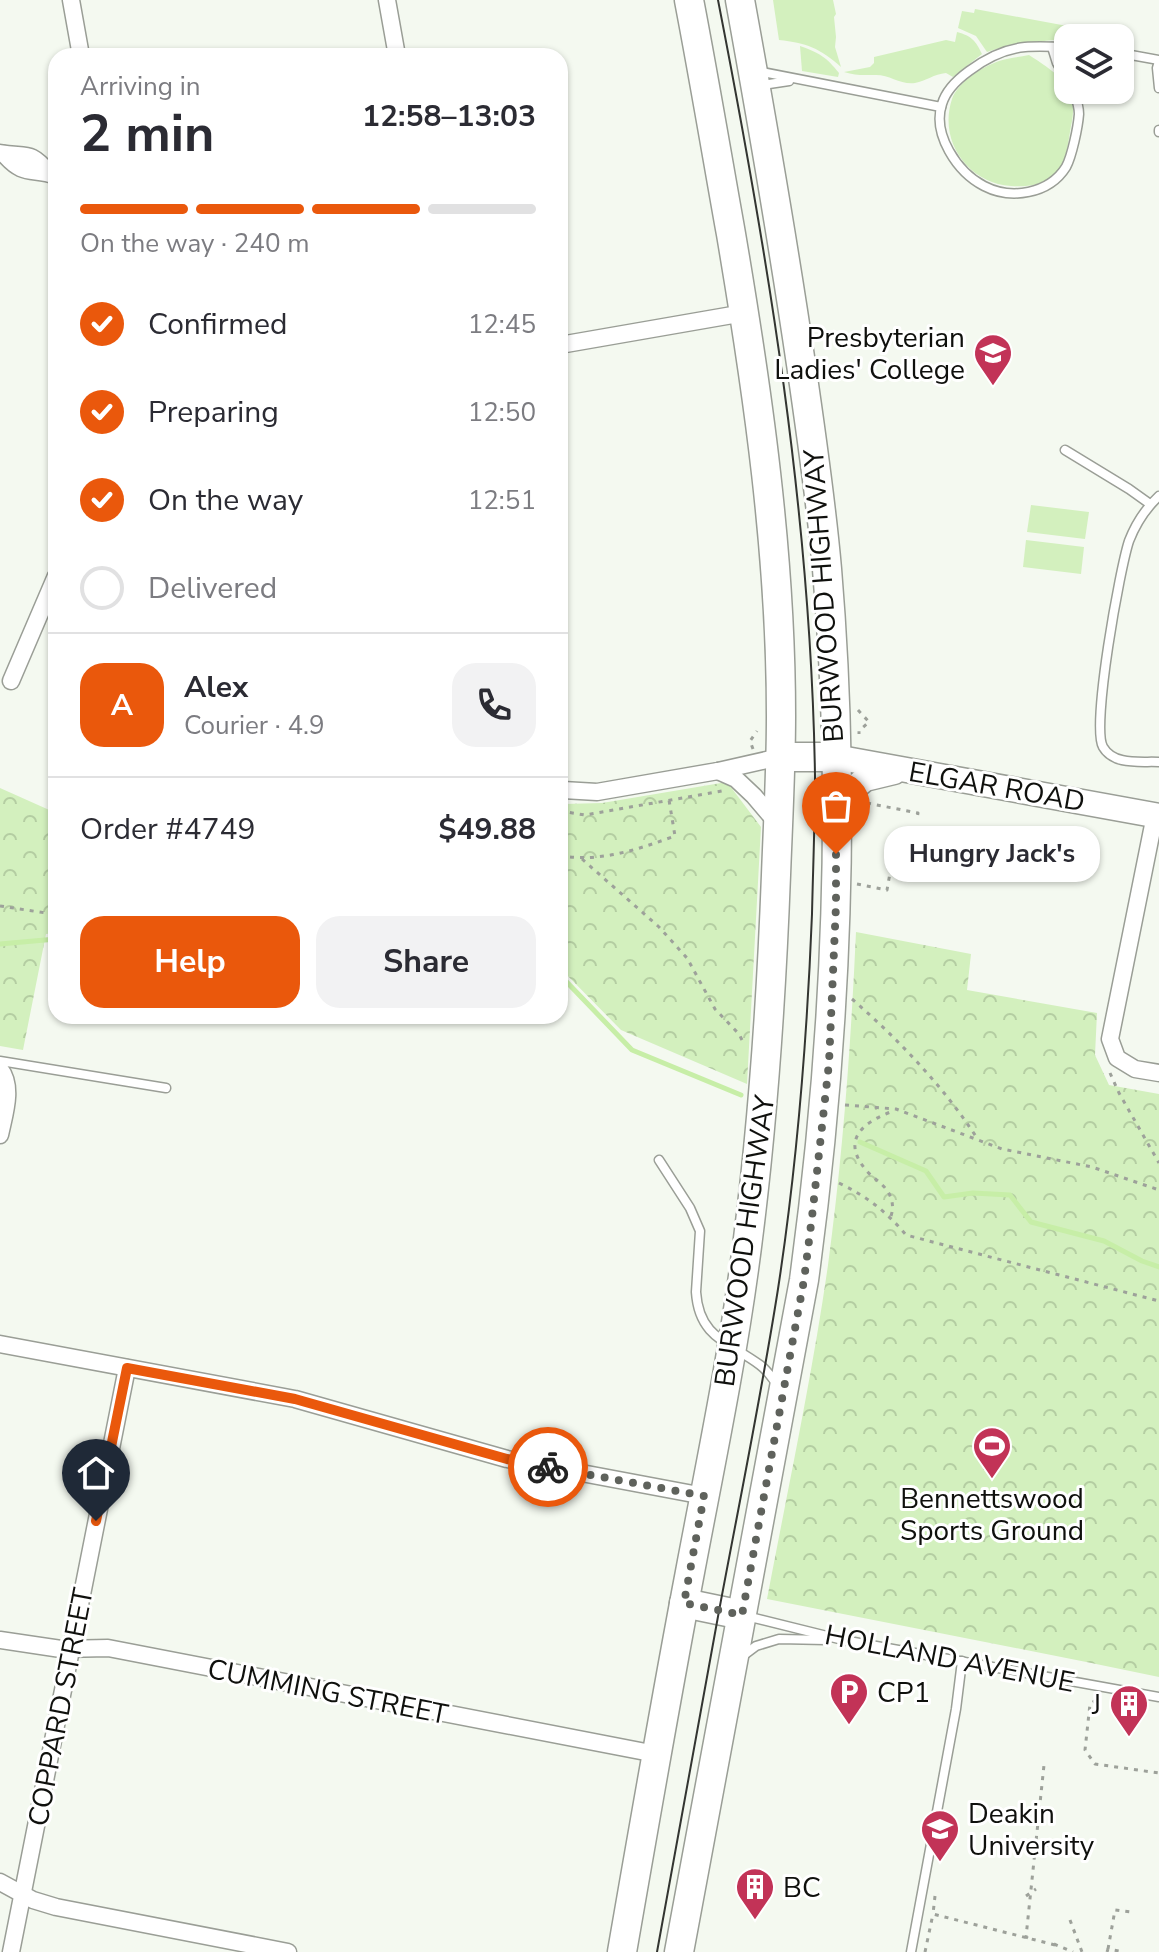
<!DOCTYPE html>
<meta charset="utf-8">
<style>
body{margin:0;font-family:"Nunito Sans",sans-serif;background:#f2f2f3;color:#2b2b33;height:100vh;display:flex;flex-direction:column;font-size:30px;white-space:nowrap}
*{box-sizing:border-box;margin:0}
p{font-size:26px;color:#7c7c81}
.icon{flex:none;width:44px;height:44px;fill:none;stroke:currentColor;stroke-width:2;stroke-linecap:round;stroke-linejoin:round}
.map{position:relative;flex:1;overflow:hidden}
.details{position:absolute;left:48px;top:48px;width:520px;height:976px;display:flex;flex-direction:column;background:#fff;border-radius:24px;box-shadow:0 2px 6px #0004}
.details>*{flex:none}
.tools{position:absolute;left:1054px;top:24px;display:grid;gap:16px}
.tools a{display:grid;place-items:center;width:80px;height:80px;border-radius:16px;background:#fff;box-shadow:0 2px 6px #0004;font-size:40px}
.pin{position:absolute;display:grid;place-items:center;width:68px;height:68px;color:#fff;margin:-82px -34px;border-radius:50% 50% 50% 0;rotate:-45deg;box-shadow:0 0 8px #0007}
.pin .icon{rotate:45deg}
.courier{position:absolute;display:grid;place-items:center;width:80px;height:80px;margin:-40px;border:6px solid #ea580c;border-radius:50%;background:#fff;color:#222;box-shadow:0 2px 10px #0007}
.bubble{position:absolute;height:56px;border-radius:24px;background:#fff;box-shadow:0 2px 6px #0004;font-size:26px;font-weight:700;line-height:56px;text-align:center}
.headline em{font-style:normal;font-weight:700}
.headline div{display:flex;flex-direction:column-reverse}
.headline{display:flex;align-items:center;justify-content:space-between;height:136px;padding:0 32px}
h1{font-size:52px;font-weight:700;line-height:60px}
.bar{display:grid;grid-template-columns:repeat(4,1fr);gap:12px 8px;align-content:center;height:96px;padding:0 32px}
.bar i{height:10px;border-radius:6px;background:#e1e1e2}
.bar .selected{background:#ea580c}
.bar p{grid-column:span 4}
.line{display:flex;align-items:center;gap:20px;padding:0 32px;border-top:2px solid #e1e1e2}
.line div{flex:1}
.round{display:grid;place-items:center;flex:none;width:84px;height:84px;border-radius:24px;background:#f2f2f3}
ol{padding:0 32px;list-style:none}
li{display:flex;align-items:center;gap:24px;height:88px}
li p{margin-inline-start:auto}
li .icon{padding:8px;border-radius:50%;background:#ea580c;color:#fff;stroke-width:4}
li:last-child{color:#7c7c81}
li i{width:44px;height:44px;border:4px solid #e1e1e2;border-radius:50%}
.primary-button{display:flex;gap:16px;margin-top:auto;padding:16px 32px}
.primary-button a{flex:1;height:92px;border-radius:24px;background:#ea580c;color:#fff;font-size:32px;font-weight:700;line-height:92px;text-align:center}
.primary-button a+a{background:#f2f2f3;color:#2b2b33}
.map>svg:first-child{display:block}
.green{fill:#d3f0be}
.forest{fill:url(#forest-crowns)}
.lines{fill:none;stroke-linecap:round;stroke-linejoin:round}
.stream{stroke:#c7eea7;stroke-width:5}
.lane-casing{stroke:#9a9e96;stroke-width:11}
.street-casing{stroke:#9a9e96;stroke-width:19}
.primary-casing{stroke:#9a9e96;stroke-width:27}
.highway-casing{stroke:#9a9e96;stroke-width:31}
.path{stroke:#9da19a;stroke-width:3;stroke-dasharray:4 6;stroke-linecap:butt}
.lane{stroke:#fff;stroke-width:8}
.street{stroke:#fff;stroke-width:16}
.primary{stroke:#fff;stroke-width:24}
.highway{stroke:#fff;stroke-width:28}
.tram{stroke:#333531;stroke-width:2}
.path-bridge{stroke:#9da19a;stroke-width:3;stroke-dasharray:4 6;stroke-linecap:butt}
.done{stroke:#5f625c;stroke-width:8;stroke-dasharray:0 14.4}
.route{stroke:#ea580c;stroke-width:10}
.labels{text-anchor:middle;stroke-width:6;stroke-linejoin:round;paint-order:stroke}
.poi-label{font-size:28px;fill:#0f100d;stroke:#fff;text-anchor:start}
.street-label{font-size:28px;fill:#0f100d;stroke:#fff}
</style>
<div class="map">
<svg width="1159" height="1952" viewBox="0 0 1159 1952">
<defs>
<pattern id="forest-crowns" width="20" height="18" patternUnits="userSpaceOnUse" patternTransform="scale(2)"><rect width="20" height="18" fill="#d3f0be"/><path d="M2 6a3 3 0 1 1 6 0M12 15a3 3 0 1 1 6 0" fill="none" stroke="#b4cda2"/></pattern>
</defs>
<rect width="100%" height="100%" fill="#f4f9f0"/>
<g class="green">
<path d="M 773,0 L 833,0 L 836,14 L 834,17 L 836,37 L 835,47 L 841,67 C 820,48 806,43 779,40 Z"/>
<polygon points="975,9 1078,28 1078,33 1096,35 1009,45 987,52 976,36 958,28 962,11 974,13"/>
<path d="M 957,32 C 972,36 976,41 982,54 L 953,77 L 946,73 C 934,74 926,81 915,83 C 901,85 890,75 876,75 C 864,75 856,76 844,72 L 870,67 L 874,63 L 874,57 L 946,40 L 955,42 Z"/>
<path d="M 800,46 C 820,53 826,57 839,73 L 838,77 L 802,71 Z"/>
<path d="M 1029,55 C 1058,74 1080,87 1071,126 C 1068,142 1067,166 1052,176 C 1039,186 1026,187 1011,186 C 968,183 938,141 952,99 C 958,82 982,67 999,61 C 1008,58 1019,57 1029,55 Z"/>
<polygon points="1031,505 1089,512 1085,539 1027,532"/>
<polygon points="1026,540 1084,547 1081,574 1023,567"/>
</g>
<g class="forest">
<polygon points="727,782 761,827 747,1084 621,1030 560,968 560,800 564,804 602,803"/>
<polygon points="0,788 56,813 56,933 46,934 23,1050 0,1046"/>
<path d="M 856,932 L 971,954 L 967,990 L 1097,1013 L 1095,1055 L 1109,1085 L 1159,1094 L 1159,1677 C 1029,1650 898,1625 767,1599 C 788,1488 812,1377 828,1265 C 843,1154 851,1043 856,932 Z"/>
</g>
<g class="lines">
<g class="stream">
<polyline points="0,944 56,939"/>
<polyline points="560,975 632,1050 741,1095"/>
<polyline points="860,1142 926,1171 944,1197 973,1193 1010,1195 1031,1222 1104,1241 1142,1261 1159,1267"/>
</g>
<defs>
<g id="lane">
<polyline points="1052,47 1057,63 1068,82"/>
<path d="M 1068,47 C 1054,47 1039,46 1025,47 C 1005,49 985,59 969,71 C 958,79 946,90 942,104 C 932,134 957,172 984,186 C 1011,200 1049,194 1066,167 C 1072,156 1078,127 1079,114 C 1079,105 1076,98 1073,90"/>
<polyline points="1120,53 1159,60"/>
<polyline points="1159,61 1157,68 1159,88"/>
<polyline points="757,71 941,107"/>
<polyline points="762,90 769,84 789,81"/>
<polyline points="1159,132 1159,130"/>
<polyline points="1065,450 1129,489 1150,504"/>
<path d="M 1159,496 C 1145,509 1136,523 1129,541 C 1120,568 1091,727 1103,747 C 1114,766 1141,761 1159,762"/>
<polyline points="0,1061 166,1088"/>
<path d="M 659,1160 L 690,1208 L 700,1231 L 696,1292 C 699,1338 729,1342 760,1365 C 767,1370 772,1378 777,1384"/>
<polyline points="746,1616 843,1640 1159,1697"/>
<polyline points="740,1658 756,1646 779,1639 826,1640"/>
<polyline points="911,1952 956,1709 962,1661"/>
</g>
<g id="street">
<polyline points="71,0 81,56"/>
<polyline points="387,0 397,56"/>
<path d="M 0,153 C 26,158 29,149 49,173"/>
<path d="M 4,154 C 24,178 33,167 56,176"/>
<polyline points="560,345 744,313"/>
<polyline points="11,681 56,576"/>
<polyline points="718,771 736,779 754,796 776,822"/>
<polyline points="560,788 563,790 597,792 718,771 780,757"/>
<polyline points="1155,815 1110,1039 1117,1058 1135,1069 1159,1073"/>
<path d="M 0,1069 C 14,1087 4,1115 0,1135"/>
<polyline points="0,1344 295,1399 507,1459 704,1496"/>
<polyline points="0,1640 61,1649 108,1648 656,1754"/>
<polyline points="0,1882 33,1900 56,1907 288,1952"/>
<polyline points="11,1952 127,1368"/>
</g>
<g id="primary">
<polyline points="835,757 1159,816"/>
<polyline points="837,802 865,779 894,772"/>
</g>
<g id="highway">
<polyline points="780,757 835,757"/>
<polyline points="684,1603 742,1615"/>
<path d="M 622,1952 C 644,1825 666,1698 690,1572 C 709,1471 730,1371 744,1269 C 762,1138 771,1007 776,875 C 778,822 781,769 781,716 C 781,554 758,393 731,234 C 717,156 704,78 689,0"/>
<path d="M 679,1952 L 804,1280 C 836,1045 847,806 827,569 C 821,501 811,432 801,364 C 783,242 762,121 740,0"/>
</g>
</defs>
<use href="#lane" class="lane-casing"/>
<use href="#street" class="street-casing"/>
<use href="#primary" class="primary-casing"/>
<use href="#highway" class="highway-casing"/>
<g class="path">
<polyline points="858,710 869,722 859,731 859,734"/>
<polyline points="753,749 750,741 757,731"/>
<polyline points="867,803 918,813 917,819"/>
<polyline points="560,811 585,815 722,791"/>
<path d="M 560,856 C 602,862 636,850 675,836 L 669,800"/>
<polyline points="582,859 659,927 687,958 715,1009 739,1034 744,1044"/>
<polyline points="857,884 887,890 890,873"/>
<polyline points="0,906 46,913 56,911"/>
<path d="M 852,999 C 899,1040 943,1086 977,1138"/>
<polyline points="1110,1073 1119,1093 1159,1163"/>
<polyline points="845,1105 896,1109 1002,1149 1092,1167 1159,1190"/>
<path d="M 839,1183 C 866,1196 886,1211 906,1235 L 1159,1301"/>
<path d="M 891,1216 C 893,1210 893,1204 891,1198 C 886,1184 874,1180 866,1170 C 840,1139 864,1122 893,1111"/>
<polyline points="1096,1700 1090,1704 1085,1750 1095,1764 1159,1773"/>
<polyline points="1036,1845 1048,1845"/>
<polyline points="935,1896 933,1914 1055,1945"/>
<polyline points="1070,1920 1082,1952"/>
<polyline points="1028,1938 1026,1937 1044,1765"/>
<polyline points="1054,1944 1073,1952"/>
<polyline points="1108,1949 1115,1910 1131,1912"/>
<polyline points="925,1952 933,1914"/>
<polyline points="1107,1952 1108,1949 1124,1952"/>
</g>
<use href="#lane" class="lane"/>
<use href="#street" class="street"/>
<use href="#primary" class="primary"/>
<use href="#highway" class="highway"/>
<path class="tram" d="M 657,1952 C 678,1838 698,1724 719,1611 C 739,1504 761,1397 778,1289 C 797,1165 807,1040 812,914 C 813,868 815,822 815,776 C 811,514 768,256 718,0"/>
<polyline class="path-bridge" points="1026,1896 1036,1889"/>
</g>
<g class="lines">
<polyline class="done" points="548,1467 704,1496 684,1603 742,1615 804,1280 812,1217 829,1063 836,905 836,854"/>
<polyline class="route" points="96,1521 127,1368 295,1399 507,1459 548,1467"/>
</g>
<defs>
<symbol id="school-pin" viewBox="-11 -11 22 30"><path d="M0 17L-7.5 6A9.5 9.5 0 1 1 7.5 6Z" fill="#c23357" stroke="#fff"/><path d="M0-5L7-2L0 1L-7-2ZM-4 1L0 2.5L4 1V4Q0 6-4 4Z" fill="#fff"/></symbol>
<symbol id="stadium-pin" viewBox="-11 -11 22 30"><path d="M0 17L-7.5 6A9.5 9.5 0 1 1 7.5 6Z" fill="#c23357" stroke="#fff"/><path d="M0-5a6.5 5 0 1 0 0 10a6.5 5 0 1 0 0-10ZM-3.5-1.8h7v3.6h-7Z" fill="#fff"/></symbol>
<symbol id="parking-pin" viewBox="-11 -11 22 30"><path d="M0 17L-7.5 6A9.5 9.5 0 1 1 7.5 6Z" fill="#c23357" stroke="#fff"/><path d="M-3.5-5.5H1a3.5 3.5 0 0 1 0 7H-1V5.5H-3.5ZM-1-3.4V-.6H.8a1.4 1.4 0 0 0 0-2.8Z" fill="#fff"/></symbol>
<symbol id="building-pin" viewBox="-11 -11 22 30"><path d="M0 17L-7.5 6A9.5 9.5 0 1 1 7.5 6Z" fill="#c23357" stroke="#fff"/><path d="M-4-6H4V6H1V3H-1V6H-4ZM-2.5-4.3h1.7v1.8h-1.7ZM.8-4.3h1.7v1.8H.8ZM-2.5-1h1.7V.8h-1.7ZM.8-1h1.7V.8H.8Z" fill="#fff"/></symbol>
<symbol id="university-pin" viewBox="-11 -11 22 30"><path d="M0 17L-7.5 6A9.5 9.5 0 1 1 7.5 6Z" fill="#c23357" stroke="#fff"/><path d="M0-5L7-2L0 1L-7-2ZM-4 1L0 2.5L4 1V4Q0 6-4 4Z" fill="#fff"/></symbol>
</defs>
<g fill-rule="evenodd">
<use href="#school-pin" x="971" y="331" width="44" height="60"/>
<use href="#stadium-pin" x="970" y="1424" width="44" height="60"/>
<use href="#parking-pin" x="827" y="1670" width="44" height="60"/>
<use href="#building-pin" x="1107" y="1682" width="44" height="60"/>
<use href="#university-pin" x="918" y="1807" width="44" height="60"/>
<use href="#building-pin" x="733" y="1865" width="44" height="60"/>
</g>
<g class="labels">
<g class="poi-label">
<text x="965" y="347" text-anchor="end">Presbyterian<tspan x="965" dy="32">Ladies' College</tspan></text>
<text x="992" y="1508" text-anchor="middle">Bennettswood<tspan x="992" dy="32">Sports Ground</tspan></text>
<text x="877" y="1702">CP1</text>
<text x="1101" y="1714" text-anchor="end">J</text>
<text x="968" y="1823">Deakin<tspan x="968" dy="32">University</tspan></text>
<text x="783" y="1897">BC</text>
</g>
<g class="street-label">
<text transform="translate(823 596) rotate(-94)" y="10">BURWOOD HIGHWAY</text>
<text transform="translate(997 786) rotate(10)" y="10">ELGAR ROAD</text>
<text transform="translate(744 1241) rotate(-82)" y="10">BURWOOD HIGHWAY</text>
<text transform="translate(950 1658) rotate(11)" y="10">HOLLAND AVENUE</text>
<text transform="translate(328 1691) rotate(11)" y="10">CUMMING STREET</text>
<text transform="translate(60 1707) rotate(-79)" y="10">COPPARD STREET</text>
</g>
</g>
</svg>
<div class="tools">
<a><svg class="icon" aria-label="layers" viewBox="0 0 24 24"><path d="M12 4l9 5-9 5-9-5zM3 14l9 5 9-5"/></svg></a>
</div>
<div class="pin" style="left:836px;top:854px;background:#ea580c"><svg class="icon" aria-label="bag" viewBox="0 0 24 24"><path d="M5 8h14l-1 12H6zM9 8a3 3 0 0 1 6 0"/></svg></div>
<div class="pin" style="left:96px;top:1521px;background:#1f2937"><svg class="icon" aria-label="home" viewBox="0 0 24 24"><path d="M3 11l9-7 9 7M6 9v11h12V9"/></svg></div>
<div class="courier" style="left:548px;top:1467px"><svg class="icon" aria-label="bike" viewBox="0 0 24 24"><circle cx="6" cy="16" r="4"/><circle cx="18" cy="16" r="4"/><path d="M6 16l4-8h5l3 8M10 8l3 8H6M13 5h3"/></svg></div>
<div class="bubble" style="left:884px;top:826px;width:216px">Hungry Jack's</div>
<section class="details">
<div class="headline"><div><h1>2 min</h1><p>Arriving in</p></div><em>12:58–13:03</em></div>
<div class="bar"><i class="selected"></i><i class="selected"></i><i class="selected"></i><i></i><p>On the way · 240 m</p></div>
<ol>
<li><svg class="icon" aria-label="check" viewBox="0 0 24 24"><path d="M5 12l5 5 9-10"/></svg>Confirmed<p>12:45</p></li>
<li><svg class="icon" aria-label="check" viewBox="0 0 24 24"><path d="M5 12l5 5 9-10"/></svg>Preparing<p>12:50</p></li>
<li><svg class="icon" aria-label="check" viewBox="0 0 24 24"><path d="M5 12l5 5 9-10"/></svg>On the way<p>12:51</p></li>
<li><i></i>Delivered</li>
</ol>
<div class="line" style="height:144px"><b class="round" style="background:#ea580c;color:#fff">A</b><div><b>Alex</b><p>Courier · 4.9</p></div><a class="round"><svg class="icon" aria-label="phone" viewBox="0 0 24 24"><path d="M5 4h4l2 5-3 2q2 4 5 5l2-3 5 2v4C11 20 4 13 5 4z"/></svg></a></div>
<div class="line" style="height:104px"><div>Order #4749</div><b>$49.88</b></div>
<div class="primary-button"><a>Help</a><a>Share</a></div>
</section>
</div>
